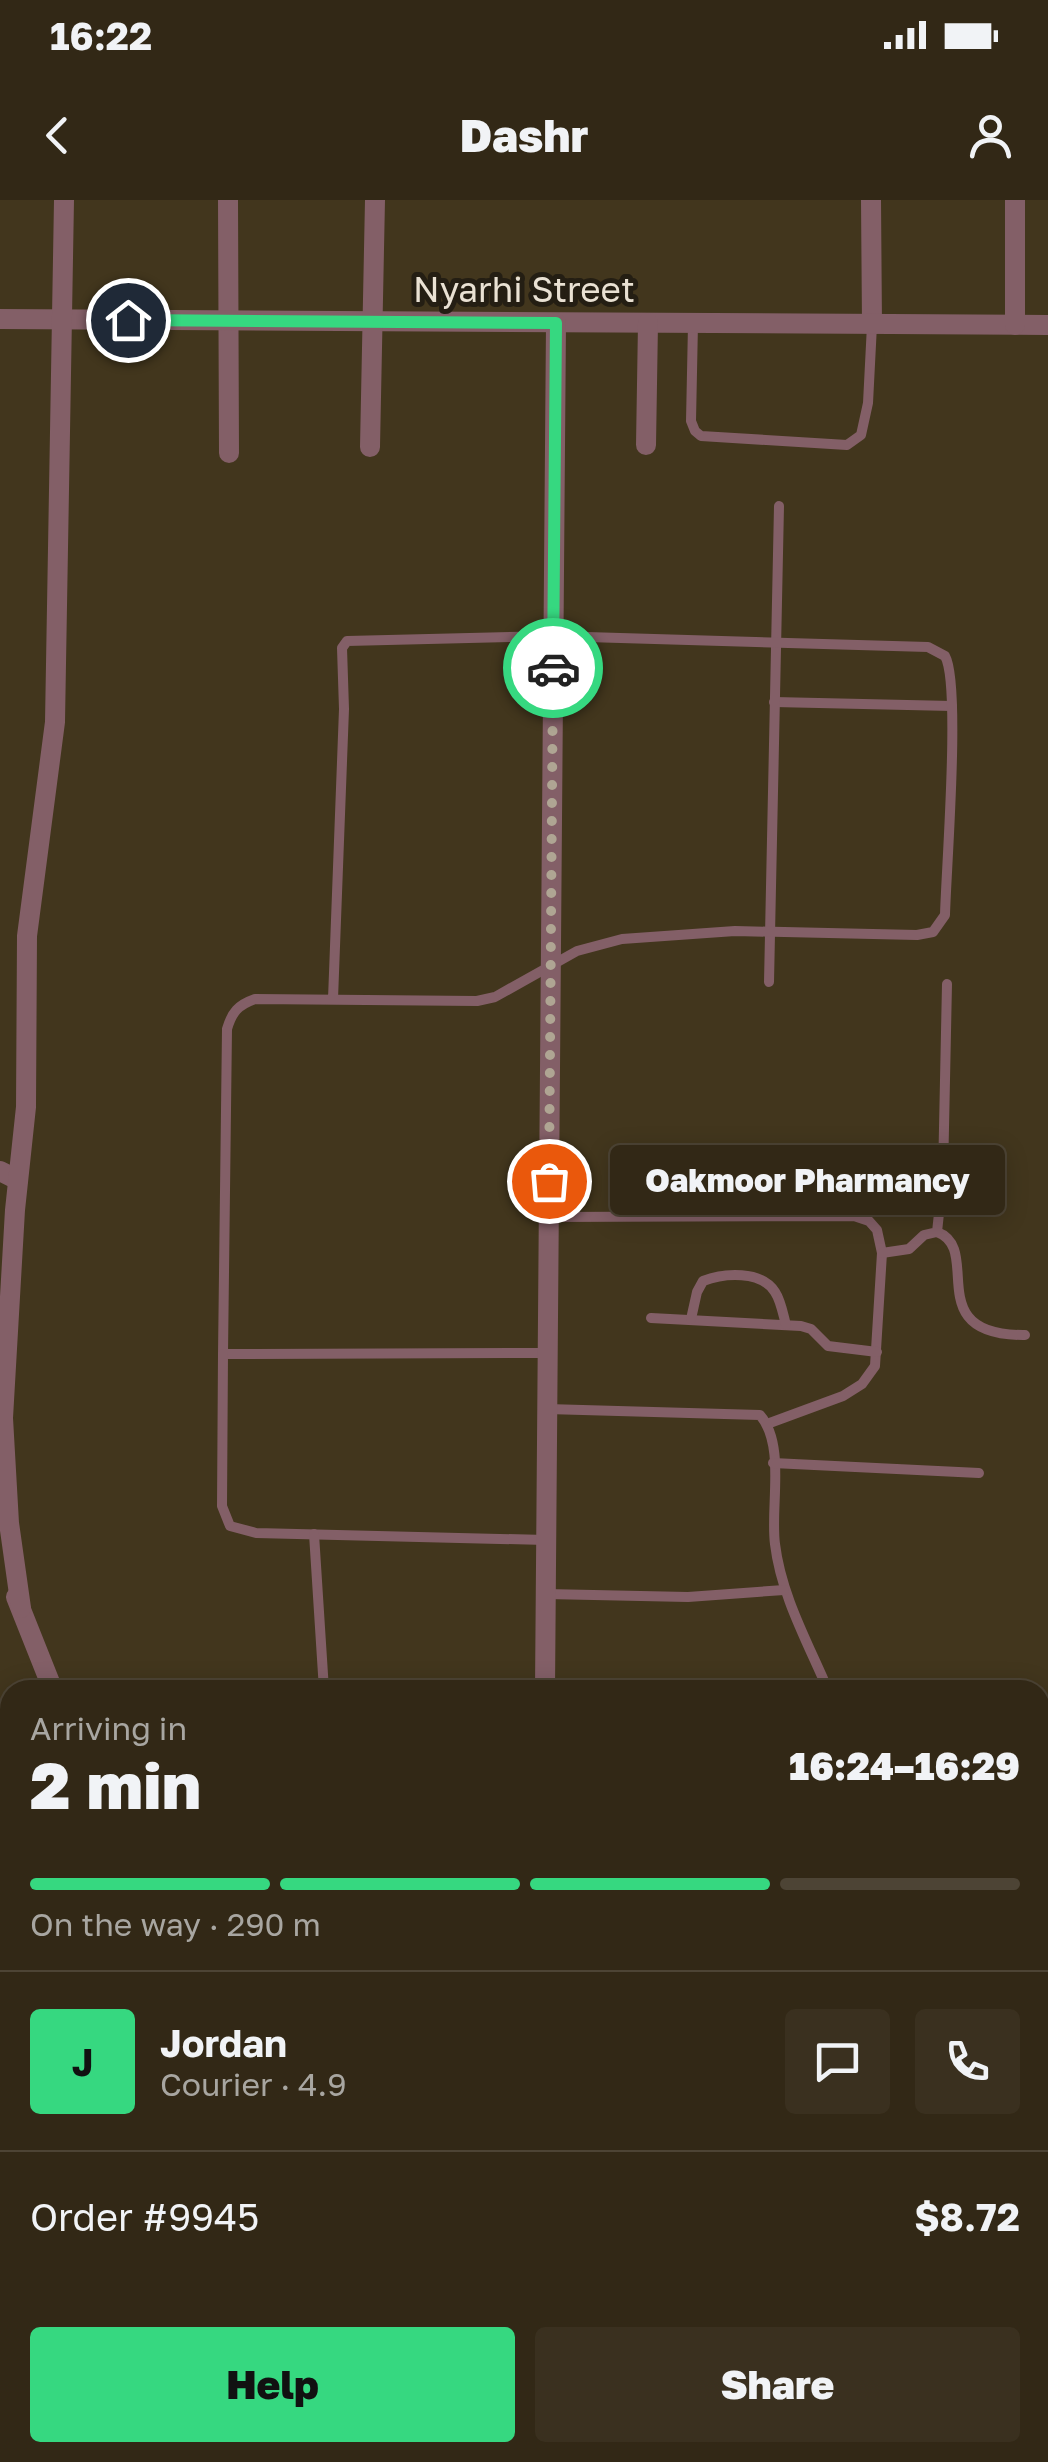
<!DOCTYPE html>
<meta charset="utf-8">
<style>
body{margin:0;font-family:"Golos Text",sans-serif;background:#3a301f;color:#f1f3f6;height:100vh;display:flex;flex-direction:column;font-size:38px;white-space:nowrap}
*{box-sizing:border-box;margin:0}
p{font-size:32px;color:#a8a6a1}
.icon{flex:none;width:55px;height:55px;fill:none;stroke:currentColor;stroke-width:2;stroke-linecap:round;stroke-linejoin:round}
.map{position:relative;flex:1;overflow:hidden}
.drawer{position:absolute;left:0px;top:1480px;width:1050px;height:782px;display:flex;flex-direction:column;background:#322816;border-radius:30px 30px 0 0;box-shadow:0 5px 25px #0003,0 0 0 2px #4d4435}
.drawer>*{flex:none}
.pin{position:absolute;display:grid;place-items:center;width:85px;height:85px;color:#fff;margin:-42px;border:5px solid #fff;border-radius:50%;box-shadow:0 2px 10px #0007}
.courier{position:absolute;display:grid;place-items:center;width:100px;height:100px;margin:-50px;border:8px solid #36d880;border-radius:50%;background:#fff;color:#222;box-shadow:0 2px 12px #0007}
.bubble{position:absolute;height:70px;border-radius:10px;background:#322816;box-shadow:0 5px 25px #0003,0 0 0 2px #4d4435;font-size:32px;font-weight:800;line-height:70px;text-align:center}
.summary em{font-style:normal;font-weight:800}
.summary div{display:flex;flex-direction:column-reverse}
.summary{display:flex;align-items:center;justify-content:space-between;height:170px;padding:0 30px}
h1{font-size:65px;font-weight:800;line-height:75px}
.bar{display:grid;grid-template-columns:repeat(4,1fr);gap:15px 10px;align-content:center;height:120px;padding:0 30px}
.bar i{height:12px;border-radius:8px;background:#4d4435}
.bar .on{background:#36d880}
.bar p{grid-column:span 4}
.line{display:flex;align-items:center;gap:25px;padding:0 30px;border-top:2px solid #4d4435}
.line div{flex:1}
.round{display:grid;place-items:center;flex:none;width:105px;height:105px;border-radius:10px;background:#3a301f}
.button{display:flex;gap:20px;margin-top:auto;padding:20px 30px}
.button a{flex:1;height:115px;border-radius:10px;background:#36d880;color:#111;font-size:40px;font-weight:800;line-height:115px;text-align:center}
.button a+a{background:#3a301f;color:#f1f3f6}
.status{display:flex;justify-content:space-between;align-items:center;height:70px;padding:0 50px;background:#322816;direction:ltr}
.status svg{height:28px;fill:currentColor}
header{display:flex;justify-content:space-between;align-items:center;height:130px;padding:0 30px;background:#322816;font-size:45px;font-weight:800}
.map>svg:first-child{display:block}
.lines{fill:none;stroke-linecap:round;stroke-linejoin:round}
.lane{stroke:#835f67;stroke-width:10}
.street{stroke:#835f67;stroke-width:20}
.rail-casing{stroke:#aca391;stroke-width:9}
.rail{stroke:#241e13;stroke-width:5;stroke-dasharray:15;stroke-linecap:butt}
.done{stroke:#afa593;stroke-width:10;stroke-dasharray:0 18}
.route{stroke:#36d880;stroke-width:12}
.labels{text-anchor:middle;stroke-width:10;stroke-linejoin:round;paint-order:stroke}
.street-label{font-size:35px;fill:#e9e1d3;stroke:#241e13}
</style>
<div class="status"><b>16:22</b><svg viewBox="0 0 49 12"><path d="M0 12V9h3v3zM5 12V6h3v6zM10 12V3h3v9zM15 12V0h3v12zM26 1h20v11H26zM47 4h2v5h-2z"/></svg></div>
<header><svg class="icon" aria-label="back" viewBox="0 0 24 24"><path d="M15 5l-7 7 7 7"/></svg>Dashr<svg class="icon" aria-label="person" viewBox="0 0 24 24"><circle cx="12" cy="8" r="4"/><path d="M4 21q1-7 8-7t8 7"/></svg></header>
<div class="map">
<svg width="1048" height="2262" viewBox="0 0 1048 2262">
<rect width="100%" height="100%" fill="#42361d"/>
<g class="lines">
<g class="lane">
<polyline points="693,124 691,221 695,231 701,236 847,245 861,235 868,203 872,125"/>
<polyline points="774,502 952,506"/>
<polyline points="769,782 779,306"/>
<path d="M 333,799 L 344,509 L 342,448 L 347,441 L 553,436 L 928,447 L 945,456 C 961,484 946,671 945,715 L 933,732 L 917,735 L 735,731 L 622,739 L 577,751 L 495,797 L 477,801 L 255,799 C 238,805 232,812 227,829 L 223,1154 L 547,1153"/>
<polyline points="549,1017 854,1016 869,1021 877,1030 882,1053 875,1166 862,1184 843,1196 767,1224"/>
<path d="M 937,1032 C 984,1049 919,1136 1025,1135"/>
<polyline points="882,1053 909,1049 924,1035 937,1032 943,976 947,784"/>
<polyline points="651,1118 801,1126 811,1129 828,1146 877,1152"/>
<path d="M 691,1119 L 697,1092 L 703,1081 C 724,1073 761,1070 775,1092 C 781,1101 783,1114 786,1125"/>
<polyline points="223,1154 222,1306 230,1326 256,1333 546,1340"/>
<path d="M 547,1209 L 760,1215 C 786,1245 770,1307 775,1344 C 781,1395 808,1443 828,1490"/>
<polyline points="773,1263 979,1273"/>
<polyline points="314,1334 324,1490"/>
<polyline points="546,1394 688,1397 784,1390"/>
<polyline points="991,1490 991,1484"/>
<polyline points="640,2252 644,2262"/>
<polyline points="725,2252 727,2262"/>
</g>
<g class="street">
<polyline points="228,0 229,253"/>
<polyline points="871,0 872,125"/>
<polyline points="0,119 1048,125"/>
<polyline points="1015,125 1015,0"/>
<polyline points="646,245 648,123"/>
<polyline points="370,247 375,0"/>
<polyline points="0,971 18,980"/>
<polyline points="16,1397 53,1490"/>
<polyline points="21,1408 9,1323 3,1218 15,1010 26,907 27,736 55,522 64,0"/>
<polyline points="545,1490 556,123"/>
<polyline points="1040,1891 1048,1891"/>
<polyline points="323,2252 326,2262"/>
<polyline points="496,2252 499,2262"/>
</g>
<defs>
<g id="rail">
<polyline points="0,1941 10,1965"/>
<polyline points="114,2252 117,2262"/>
</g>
</defs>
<use href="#rail" class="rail-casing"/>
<use href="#rail" class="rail"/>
</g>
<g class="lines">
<polyline class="done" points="549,981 553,468"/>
<polyline class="route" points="128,120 556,123 553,468"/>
</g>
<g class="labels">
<g class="street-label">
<text x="524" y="102">Nyarhi Street</text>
</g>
</g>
</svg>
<div class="pin" style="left:549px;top:981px;background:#ea580c"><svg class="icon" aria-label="bag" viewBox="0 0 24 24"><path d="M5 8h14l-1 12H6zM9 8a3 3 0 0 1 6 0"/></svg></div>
<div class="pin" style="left:128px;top:120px;background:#1f2937"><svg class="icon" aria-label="home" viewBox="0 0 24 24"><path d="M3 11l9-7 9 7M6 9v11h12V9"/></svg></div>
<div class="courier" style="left:553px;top:468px"><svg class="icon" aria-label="car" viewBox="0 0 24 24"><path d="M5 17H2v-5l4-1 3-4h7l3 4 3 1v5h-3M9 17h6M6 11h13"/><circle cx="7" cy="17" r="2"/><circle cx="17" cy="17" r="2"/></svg></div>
<div class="bubble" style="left:610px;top:945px;width:395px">Oakmoor Pharmancy</div>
<section class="drawer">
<div class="summary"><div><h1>2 min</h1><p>Arriving in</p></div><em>16:24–16:29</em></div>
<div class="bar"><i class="on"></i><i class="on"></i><i class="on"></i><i></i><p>On the way · 290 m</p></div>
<div class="line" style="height:180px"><b class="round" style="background:#36d880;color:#111">J</b><div><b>Jordan</b><p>Courier · 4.9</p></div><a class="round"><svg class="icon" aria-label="chat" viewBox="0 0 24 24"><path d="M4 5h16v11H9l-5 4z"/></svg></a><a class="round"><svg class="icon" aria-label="phone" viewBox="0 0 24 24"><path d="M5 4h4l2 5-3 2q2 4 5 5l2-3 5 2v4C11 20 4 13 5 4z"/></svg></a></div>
<div class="line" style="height:130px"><div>Order #9945</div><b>$8.72</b></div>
<div class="button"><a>Help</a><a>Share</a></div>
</section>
</div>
